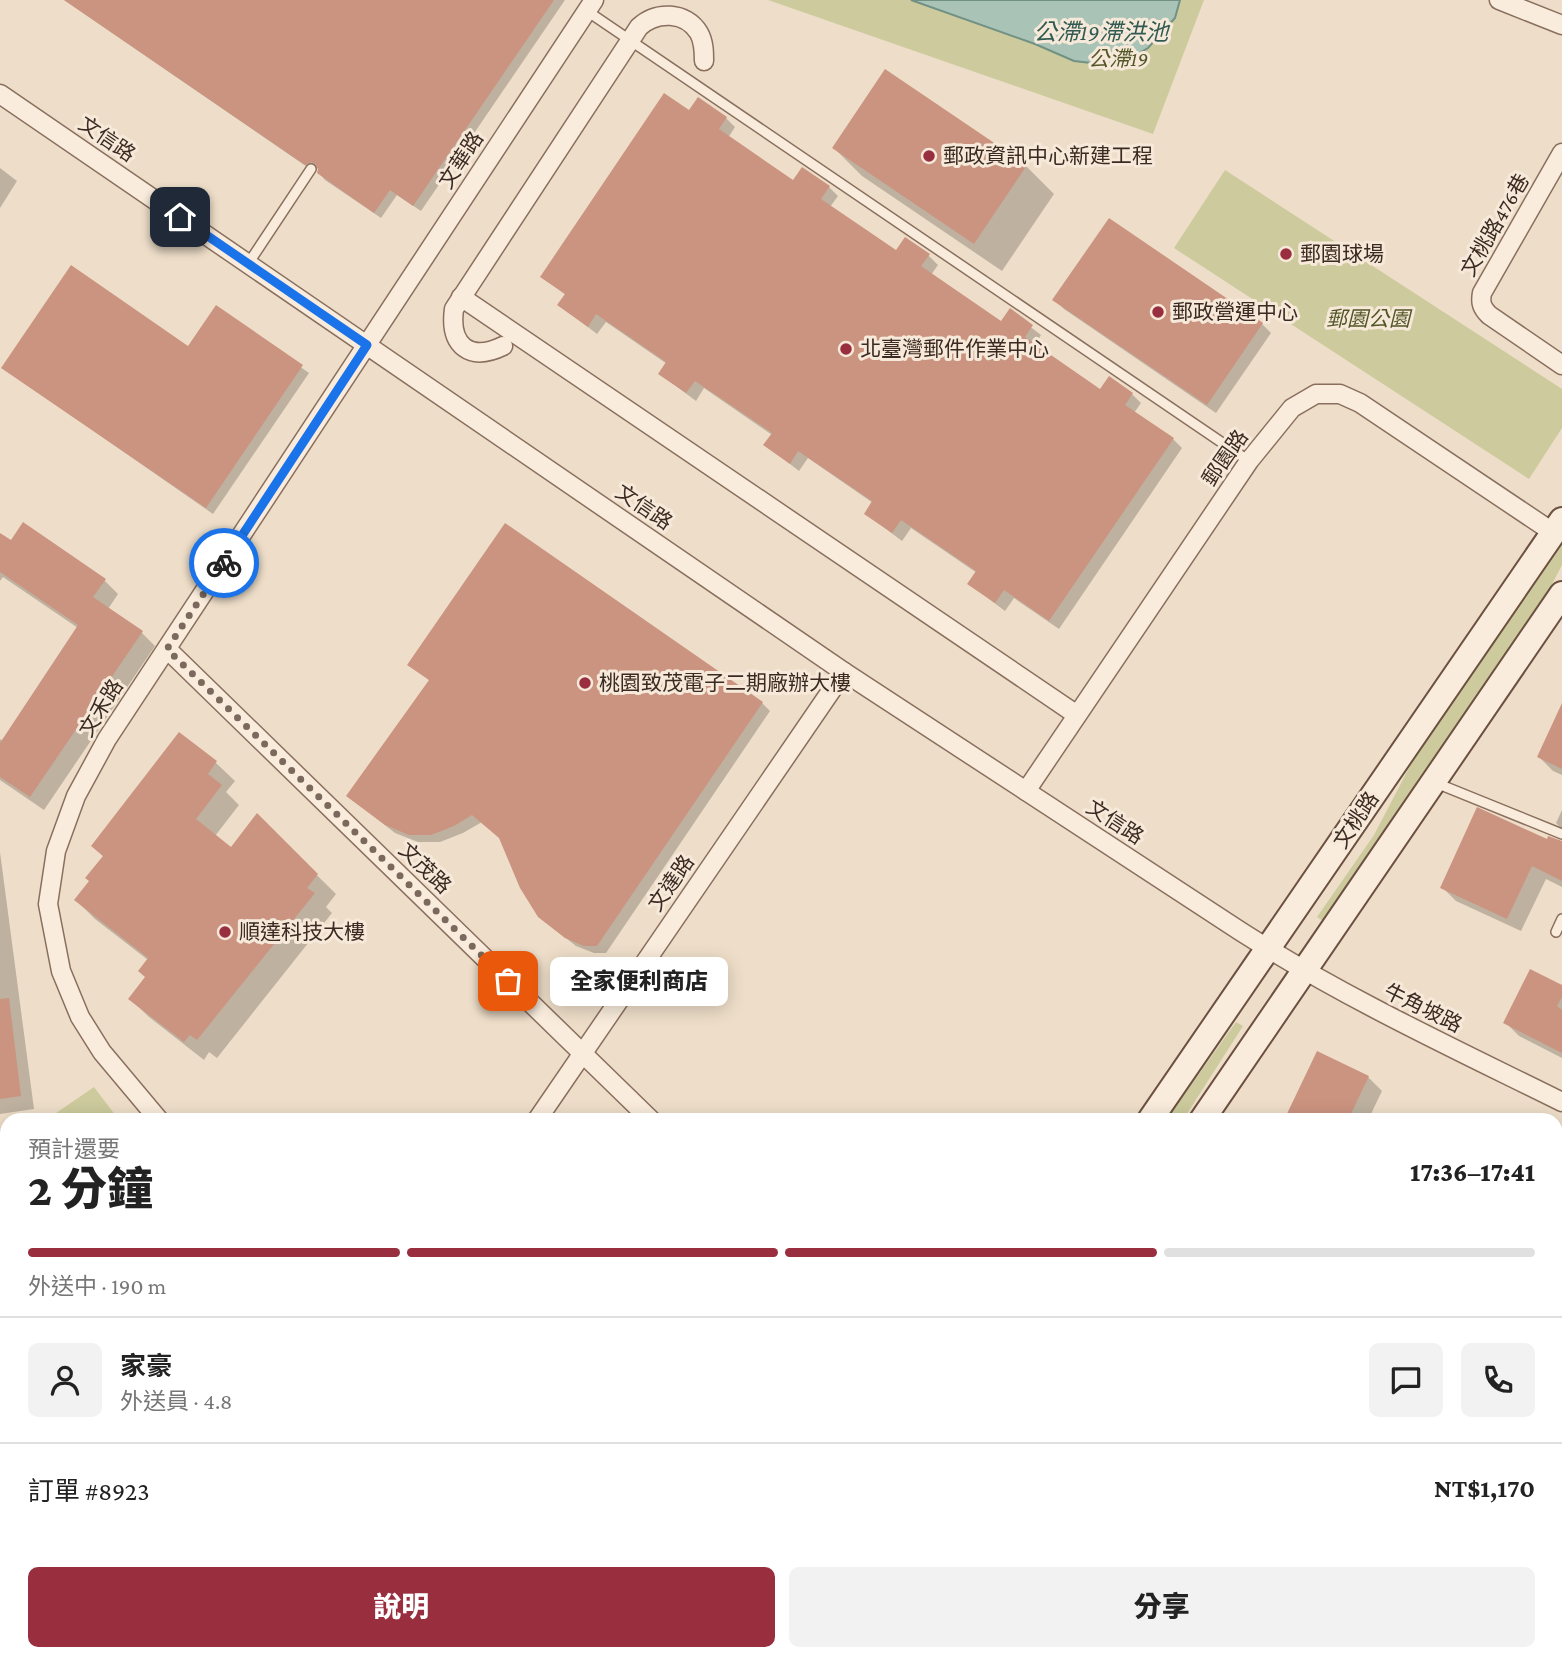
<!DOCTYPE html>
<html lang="zh-TW">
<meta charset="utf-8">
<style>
body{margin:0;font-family:"Crimson Pro","Noto Sans TC",serif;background:#f2f2f2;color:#222;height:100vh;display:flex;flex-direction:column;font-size:26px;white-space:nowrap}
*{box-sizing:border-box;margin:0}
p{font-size:23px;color:#767676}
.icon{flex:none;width:38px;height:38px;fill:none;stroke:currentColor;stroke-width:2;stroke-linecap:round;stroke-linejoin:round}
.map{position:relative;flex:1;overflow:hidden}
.sheet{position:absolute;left:0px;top:1113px;width:1563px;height:548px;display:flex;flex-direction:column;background:#fff;border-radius:21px 21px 0 0;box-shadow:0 4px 18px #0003}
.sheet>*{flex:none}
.pin{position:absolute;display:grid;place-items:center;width:60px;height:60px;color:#fff;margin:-30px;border-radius:14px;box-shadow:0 4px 10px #0006}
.courier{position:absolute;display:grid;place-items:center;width:70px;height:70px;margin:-35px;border:5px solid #1a73e8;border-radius:50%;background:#fff;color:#222;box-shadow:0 2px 9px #0007}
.bubble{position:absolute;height:49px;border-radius:10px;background:#fff;box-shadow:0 4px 18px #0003;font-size:23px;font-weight:800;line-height:49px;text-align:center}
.overview em{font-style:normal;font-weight:800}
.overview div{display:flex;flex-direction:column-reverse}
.overview{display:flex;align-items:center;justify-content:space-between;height:119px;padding:0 28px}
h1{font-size:46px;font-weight:800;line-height:52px}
.bar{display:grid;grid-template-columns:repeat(4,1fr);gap:10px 7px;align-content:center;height:84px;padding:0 28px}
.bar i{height:9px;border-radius:5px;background:#e0e0e0}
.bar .selected{background:#992e3f}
.bar p{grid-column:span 4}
.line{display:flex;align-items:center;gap:18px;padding:0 28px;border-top:2px solid #e0e0e0}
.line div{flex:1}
.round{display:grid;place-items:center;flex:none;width:74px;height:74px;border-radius:10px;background:#f2f2f2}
.action{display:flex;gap:14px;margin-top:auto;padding:14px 28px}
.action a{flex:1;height:80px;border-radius:10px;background:#992e3f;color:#fff;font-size:28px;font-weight:800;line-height:80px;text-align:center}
.action a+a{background:#f2f2f2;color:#222}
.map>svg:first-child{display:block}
.green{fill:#cdcb9d}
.water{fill:#aac3b7;stroke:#709184;stroke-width:2}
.shadow{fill:#0003}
.building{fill:#cb9480}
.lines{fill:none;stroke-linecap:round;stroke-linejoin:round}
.lane-casing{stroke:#8a6f5e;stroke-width:12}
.street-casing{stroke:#8a6f5e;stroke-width:21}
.secondary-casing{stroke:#6c5041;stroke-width:28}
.lane{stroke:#f9ecdc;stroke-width:9}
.street{stroke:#f9ecdc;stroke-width:18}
.secondary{stroke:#f9ecdc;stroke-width:24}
.done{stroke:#7a695c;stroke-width:7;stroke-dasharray:0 12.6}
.route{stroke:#1a73e8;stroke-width:9}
.poi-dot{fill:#992e3f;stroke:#f6e9d9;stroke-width:2.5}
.labels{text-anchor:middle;stroke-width:6;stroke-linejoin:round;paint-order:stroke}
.park-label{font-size:21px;font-style:italic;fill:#525728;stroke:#f6e9d9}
.street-label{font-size:21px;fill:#3b2a21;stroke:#f6e9d9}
.poi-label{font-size:21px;fill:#3b2a21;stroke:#f6e9d9;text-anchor:start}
.water-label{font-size:23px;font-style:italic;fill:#315b52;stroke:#f6e9d9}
</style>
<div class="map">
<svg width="1562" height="1660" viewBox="0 0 1562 1660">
<rect width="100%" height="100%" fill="#eedec9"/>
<g class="green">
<polygon points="768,0 1204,0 1153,134"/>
<polygon points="1225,170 1562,389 1562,428 1529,479 1174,248"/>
<polygon points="1562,539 1562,565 1539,609 1323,921 1317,917 1374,835 1410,766"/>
<polygon points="1236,1022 1243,1026 1183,1120 1166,1120"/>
<polygon points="94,1087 119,1120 46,1120"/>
<polygon points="7,1147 7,1295 0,1305 0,1151"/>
</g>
<polygon class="water" points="911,0 1180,0 1175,18 1148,48 1117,66 1074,61 1035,44"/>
<g class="shadow">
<polygon points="64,0 565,0 421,211 397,195 381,218 325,180 319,173 320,167 313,171"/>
<polygon points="690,112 726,118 735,127 728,138 794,183 829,187 838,196 830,207 897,252 929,256 938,265 931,275 1002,323 1010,311 1041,335 1035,345 1101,391 1132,394 1141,403 1134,413 1173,439 1182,448 1059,629 1014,598 1005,611 969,584 977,573 911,528 902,541 866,514 873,503 808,458 799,471 765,445 772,435 704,388 696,401 660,374 667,364 606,322 597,334 559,305 566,295 542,277"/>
<polygon points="834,148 1026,166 1054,194 1002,271 862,176"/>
<polygon points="0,168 17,181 0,208"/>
<polygon points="1055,300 1262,324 1271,333 1216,413 1064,309"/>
<polygon points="216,307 309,373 213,514 3,368 189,348"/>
<polygon points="0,535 11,543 104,580 118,594 108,609 141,632 155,646 44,810 0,780 0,739 3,741 78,628 3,577 0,581"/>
<polygon points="410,664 762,703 770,711 606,953 594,953 576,946 548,924 502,839 482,822 463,833 440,842 418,842 395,833 348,796 430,681"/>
<polygon points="1562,707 1562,775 1553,771 1539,757"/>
<polygon points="180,734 216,763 235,781 226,792 239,805 215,836 232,849 257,816 336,894 326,907 332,913 217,1058 209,1052 204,1060 149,1017 130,999 147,978 148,960 95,919 76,900 91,881 104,857 93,846"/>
<polygon points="1562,810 1562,829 1556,823"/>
<polygon points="1548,841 1562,842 1562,887 1546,879 1521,931 1456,901 1442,887"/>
<polygon points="0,852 34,1109 0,1114"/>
<polygon points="1562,987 1562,1058 1519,1036 1505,1022"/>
<polygon points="1368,1077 1382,1091 1368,1120 1286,1120"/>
<polygon points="1562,1212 1562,1274 1556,1270 1556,1228"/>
<polygon points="1556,1356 1562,1362 1562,1384 1556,1397"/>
<polygon points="0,1445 7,1456 7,1530 0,1522"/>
<polygon points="33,1654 120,1654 126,1660 30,1660 28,1658"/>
<polygon points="920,1654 1020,1654 1017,1660 917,1660"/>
<polygon points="1031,1654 1084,1654 1081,1660 1044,1660"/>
</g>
<g class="building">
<polygon points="64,0 554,0 413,206 390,190 374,213 317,173 318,169 315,164 311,162 305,165"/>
<polygon points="885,69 1027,165 974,244 832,148"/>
<polygon points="664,93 689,110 698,97 727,117 719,129 793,180 802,167 830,186 821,199 896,250 905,237 930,254 921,266 1001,321 1010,308 1033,325 1025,337 1100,389 1109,376 1133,393 1125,405 1174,438 1049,621 1004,590 995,603 967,584 976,571 901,520 892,533 864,514 872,501 798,451 790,464 763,445 772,433 695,381 686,393 658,374 666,362 596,314 588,327 557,305 565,294 540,277"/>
<polygon points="1109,218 1263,323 1207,405 1052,300"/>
<polygon points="71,265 188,346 216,305 303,365 206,508 1,368"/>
<polygon points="23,522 106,579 93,597 143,631 30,797 0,777 0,743 78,625 0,572 0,533 11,540"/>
<polygon points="505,523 763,702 597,946 584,946 565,938 538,917 520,888 499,838 472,815 454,826 431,835 409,835 385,825 346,796 429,680 407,665"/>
<polygon points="1562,703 1562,769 1537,757"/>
<polygon points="179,732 217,761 208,774 222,785 196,819 231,847 257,813 318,874 307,888 315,893 197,1040 190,1035 184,1042 128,999 145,977 138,971 148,958 74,900 89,881 85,878 103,856 91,846"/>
<polygon points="1477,807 1547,839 1548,836 1562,841 1562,881 1532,866 1507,919 1440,888"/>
<polygon points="1530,969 1562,985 1562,997 1557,1006 1562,1010 1562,1053 1503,1023"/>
<polygon points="9,998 21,1096 0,1099 0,999"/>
<polygon points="1317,1051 1369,1076 1348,1120 1284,1120"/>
</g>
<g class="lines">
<defs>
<g id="lane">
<polyline points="587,11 1249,461"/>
<polyline points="248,264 311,169"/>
<polyline points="1436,783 1562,834"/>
<polyline points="1556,932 1562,919"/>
</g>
<g id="street">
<polyline points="1499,0 1562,25"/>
<path d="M 0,94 L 844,672 L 1240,931 C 1343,997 1453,1048 1562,1102"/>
<path d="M 1562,153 L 1482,293 C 1480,303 1482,308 1489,315 L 1562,365"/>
<polyline points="461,297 1077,715"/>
<path d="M 503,346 C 470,362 449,346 454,309 L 639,27 C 656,11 686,11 699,33 C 704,42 704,52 704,61"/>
<polyline points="167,649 651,1120"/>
<polyline points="1026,791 1249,461 1292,408 1316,394 1340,394 1360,403 1554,533"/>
<polyline points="159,1120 102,1052 80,1017 61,971 48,904 56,851 76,796 107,739 594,0"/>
<polyline points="537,1120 844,672"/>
<polyline points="0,1372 7,1383"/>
<polyline points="1556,1458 1562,1445"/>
<polyline points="584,1654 589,1660"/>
<polyline points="1415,1654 1429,1660"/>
<polyline points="169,1660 175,1654"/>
<polyline points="1461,1660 1464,1654"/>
</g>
<g id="secondary">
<polyline points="1150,1120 1562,520"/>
<polyline points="1202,1120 1562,594"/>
<polyline points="762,1660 767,1654"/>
<polyline points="813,1660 818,1654"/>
<polyline points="873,1660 873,1654"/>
</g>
</defs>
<use href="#lane" class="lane-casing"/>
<use href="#street" class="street-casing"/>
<use href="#secondary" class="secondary-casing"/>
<use href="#lane" class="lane"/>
<use href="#street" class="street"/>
<use href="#secondary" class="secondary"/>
</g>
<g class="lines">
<polyline class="done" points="224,563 167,649 508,981"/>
<polyline class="route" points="180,217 367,345 224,563"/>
</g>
<g class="poi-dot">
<circle cx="929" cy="156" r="7"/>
<circle cx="1286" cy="254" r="7"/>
<circle cx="1158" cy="312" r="7"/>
<circle cx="846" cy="349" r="7"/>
<circle cx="585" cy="683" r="7"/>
<circle cx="225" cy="932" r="7"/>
</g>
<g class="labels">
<g class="park-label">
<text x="1118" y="66">公滯19</text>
<text x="1368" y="326">郵園公園</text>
</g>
<g class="street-label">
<text transform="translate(107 139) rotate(34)" y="7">文信路</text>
<text transform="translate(461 160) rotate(-57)" y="7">文華路</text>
<text transform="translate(1495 225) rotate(-60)" y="7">文桃路476巷</text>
<text transform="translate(1225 458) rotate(-55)" y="7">郵園路</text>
<text transform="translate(644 507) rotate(34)" y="7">文信路</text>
<text transform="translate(101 708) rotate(-58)" y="7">文禾路</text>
<text transform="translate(1356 820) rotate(-56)" y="7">文桃路</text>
<text transform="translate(1115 822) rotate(33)" y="7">文信路</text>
<text transform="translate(425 868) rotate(44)" y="7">文茂路</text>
<text transform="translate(671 883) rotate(-55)" y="7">文達路</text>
<text transform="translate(1423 1008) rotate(26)" y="7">牛角坡路</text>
</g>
<g class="poi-label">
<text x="943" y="163">郵政資訊中心新建工程</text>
<text x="1300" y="261">郵園球場</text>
<text x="1172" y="319">郵政營運中心</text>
<text x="860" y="356">北臺灣郵件作業中心</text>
<text x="599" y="690">桃園致茂電子二期廠辦大樓</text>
<text x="239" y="939">順達科技大樓</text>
</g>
<g class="water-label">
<text x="1101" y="40">公滯19滯洪池</text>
</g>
</g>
</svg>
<div class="pin" style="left:508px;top:981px;background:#ea580c"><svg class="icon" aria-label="bag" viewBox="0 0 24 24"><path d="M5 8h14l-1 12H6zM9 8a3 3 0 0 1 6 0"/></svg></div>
<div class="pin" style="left:180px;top:217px;background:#1f2937"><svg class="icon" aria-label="home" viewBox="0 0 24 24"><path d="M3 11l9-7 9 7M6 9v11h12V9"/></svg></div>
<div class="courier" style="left:224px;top:563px"><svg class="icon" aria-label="bike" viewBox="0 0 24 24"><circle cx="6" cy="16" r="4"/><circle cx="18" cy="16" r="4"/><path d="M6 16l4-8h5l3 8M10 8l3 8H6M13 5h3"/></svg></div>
<div class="bubble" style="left:550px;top:957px;width:178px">全家便利商店</div>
<section class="sheet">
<div class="overview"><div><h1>2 分鐘</h1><p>預計還要</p></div><em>17:36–17:41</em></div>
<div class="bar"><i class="selected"></i><i class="selected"></i><i class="selected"></i><i></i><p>外送中 · 190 m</p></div>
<div class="line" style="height:126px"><a class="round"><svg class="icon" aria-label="person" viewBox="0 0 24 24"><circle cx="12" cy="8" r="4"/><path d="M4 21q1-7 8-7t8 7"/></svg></a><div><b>家豪</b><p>外送員 · 4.8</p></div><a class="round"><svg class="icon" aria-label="chat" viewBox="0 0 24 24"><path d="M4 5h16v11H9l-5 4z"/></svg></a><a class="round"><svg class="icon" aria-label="phone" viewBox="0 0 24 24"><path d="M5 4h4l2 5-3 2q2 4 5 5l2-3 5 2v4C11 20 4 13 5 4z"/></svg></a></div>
<div class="line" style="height:91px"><div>訂單 #8923</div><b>NT$1,170</b></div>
<div class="action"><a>說明</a><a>分享</a></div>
</section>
</div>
